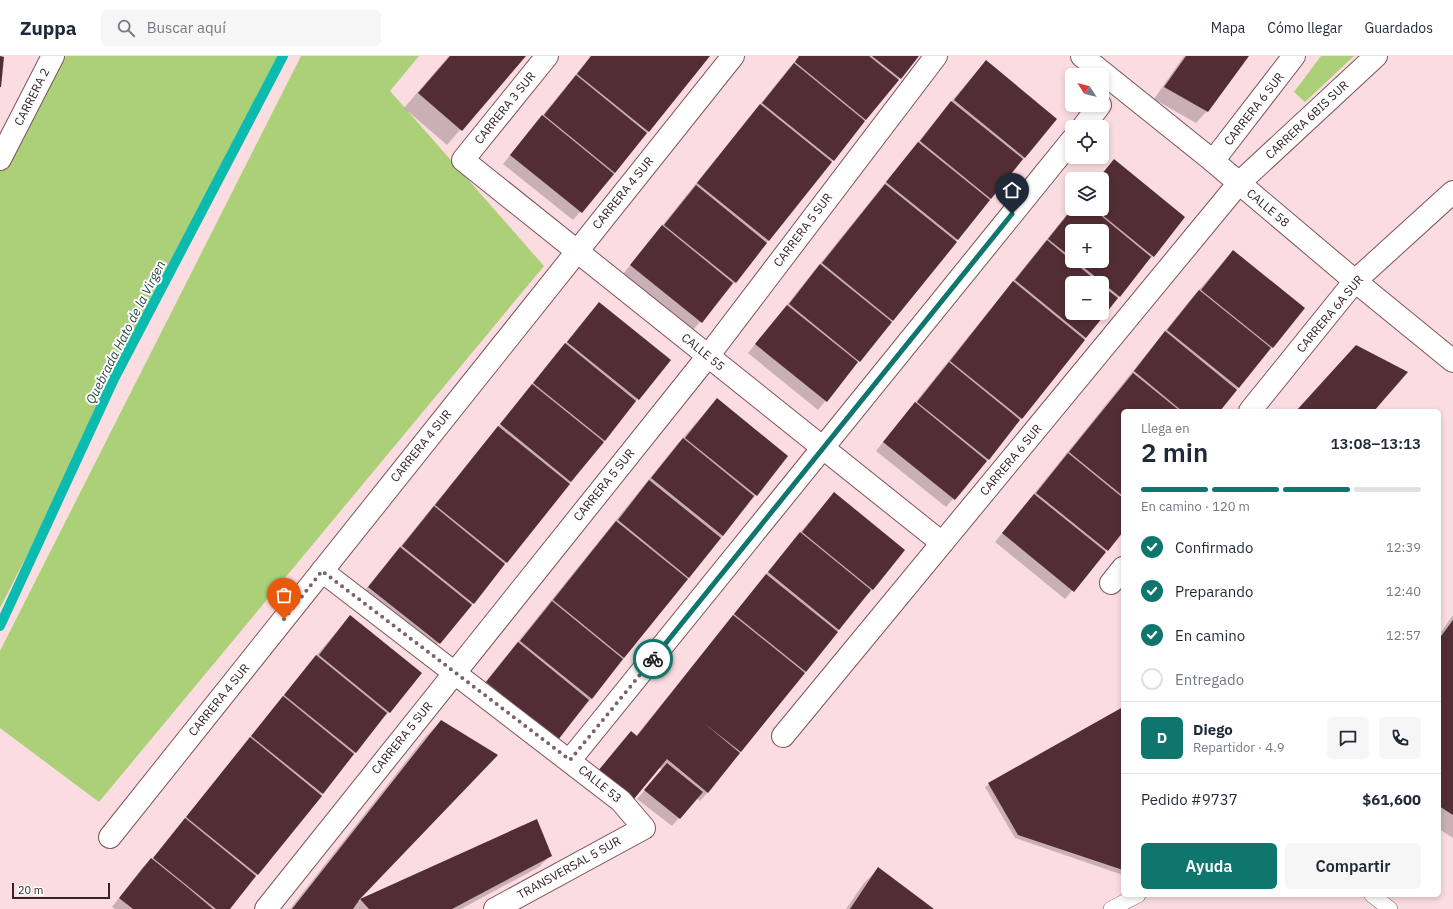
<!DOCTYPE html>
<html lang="es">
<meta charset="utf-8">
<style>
body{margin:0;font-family:"IBM Plex Sans",sans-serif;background:#f6f6f7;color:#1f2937;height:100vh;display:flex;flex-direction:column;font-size:15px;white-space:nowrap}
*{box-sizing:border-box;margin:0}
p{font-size:13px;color:#747a83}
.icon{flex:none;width:22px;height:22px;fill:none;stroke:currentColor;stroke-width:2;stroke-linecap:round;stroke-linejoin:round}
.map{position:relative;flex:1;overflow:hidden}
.details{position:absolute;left:1121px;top:353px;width:320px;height:488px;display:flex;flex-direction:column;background:#fff;border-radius:6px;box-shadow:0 2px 6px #0003}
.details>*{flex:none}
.needle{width:26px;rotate:306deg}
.tools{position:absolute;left:1065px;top:12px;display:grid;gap:8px}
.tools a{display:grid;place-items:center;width:44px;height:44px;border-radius:6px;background:#fff;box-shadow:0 2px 6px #0003;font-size:20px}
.scale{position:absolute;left:12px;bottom:10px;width:98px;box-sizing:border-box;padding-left:4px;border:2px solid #352326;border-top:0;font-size:11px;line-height:14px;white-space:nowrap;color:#352326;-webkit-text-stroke:3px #fff;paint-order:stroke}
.pin{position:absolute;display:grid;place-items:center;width:34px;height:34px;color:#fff;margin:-41px -17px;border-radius:50% 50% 50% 0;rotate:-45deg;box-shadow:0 0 4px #0007}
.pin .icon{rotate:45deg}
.courier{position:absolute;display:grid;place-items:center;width:40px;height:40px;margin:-20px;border:3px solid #0f766e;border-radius:50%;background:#fff;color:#222;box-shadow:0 1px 5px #0007}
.overview em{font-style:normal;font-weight:600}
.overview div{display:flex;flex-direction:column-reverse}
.overview{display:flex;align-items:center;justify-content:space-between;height:68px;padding:0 20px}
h1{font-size:26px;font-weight:600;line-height:30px}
.bar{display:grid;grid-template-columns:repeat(4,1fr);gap:6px 4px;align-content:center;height:48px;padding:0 20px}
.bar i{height:5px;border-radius:3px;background:#e0e1e3}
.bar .active{background:#0f766e}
.bar p{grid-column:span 4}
.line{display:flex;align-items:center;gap:10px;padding:0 20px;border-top:1px solid #e0e1e3}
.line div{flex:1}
.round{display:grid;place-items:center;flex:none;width:42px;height:42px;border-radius:6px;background:#f6f6f7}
ol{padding:0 20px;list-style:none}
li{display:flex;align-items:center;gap:12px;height:44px}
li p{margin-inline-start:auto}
li .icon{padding:4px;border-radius:50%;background:#0f766e;color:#fff;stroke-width:4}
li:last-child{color:#747a83}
li i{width:22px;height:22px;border:2px solid #e0e1e3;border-radius:50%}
.button{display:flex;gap:8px;margin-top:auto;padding:8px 20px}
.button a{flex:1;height:46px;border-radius:6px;background:#0f766e;color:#fff;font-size:16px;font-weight:600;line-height:46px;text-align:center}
.button a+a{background:#f6f6f7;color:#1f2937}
header{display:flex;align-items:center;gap:24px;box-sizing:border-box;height:56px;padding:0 20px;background:#fff;border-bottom:1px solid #e0e1e3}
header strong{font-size:19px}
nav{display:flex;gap:22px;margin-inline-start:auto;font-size:14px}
.search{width:280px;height:36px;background:#f6f6f7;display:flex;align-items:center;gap:10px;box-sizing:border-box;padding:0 14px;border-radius:6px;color:#747a83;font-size:15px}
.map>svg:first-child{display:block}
.green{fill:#acd078}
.shadow{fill:#0003;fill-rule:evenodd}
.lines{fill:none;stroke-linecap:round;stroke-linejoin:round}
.stream{stroke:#0cbbb0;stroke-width:10}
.building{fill:#532d35}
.service-casing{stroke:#7d535b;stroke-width:16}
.minor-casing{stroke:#7d535b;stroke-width:24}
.service{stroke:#fff;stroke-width:15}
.minor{stroke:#fff;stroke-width:22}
.done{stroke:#7a6467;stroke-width:4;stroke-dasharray:0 7.2}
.route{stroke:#0f766e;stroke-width:5}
.labels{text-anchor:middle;stroke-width:4;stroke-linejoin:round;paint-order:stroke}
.street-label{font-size:12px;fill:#352326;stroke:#fff}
.water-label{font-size:13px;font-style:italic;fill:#284744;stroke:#fff}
</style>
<header>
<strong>Zuppa</strong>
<div class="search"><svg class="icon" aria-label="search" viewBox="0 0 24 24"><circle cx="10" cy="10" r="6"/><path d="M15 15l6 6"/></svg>Buscar aquí</div>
<nav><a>Mapa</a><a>Cómo llegar</a><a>Guardados</a></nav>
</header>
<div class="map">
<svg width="1453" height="853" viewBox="0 0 1453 853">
<rect width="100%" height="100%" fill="#fbdde1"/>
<g class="green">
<polygon points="66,0 283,0 0,552 0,115"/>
<polygon points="301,0 419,0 390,35 544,210 99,746 0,672 0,595"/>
<polygon points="1321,0 1354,0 1305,46 1294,36"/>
</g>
<g class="shadow">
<polygon points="449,0 524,0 447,89 404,52"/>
<polygon points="591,0 708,0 615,117 573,164 503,108"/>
<polygon points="799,0 918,0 864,65 735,226 693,274 623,218"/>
<polygon points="1184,0 1248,0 1207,55 1196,67 1154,43"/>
<polygon points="986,5 1056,63 818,354 748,297 944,54"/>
<path d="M 1114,104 L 1153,200 L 1145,208 L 988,403 L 946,451 L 876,395 L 1072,152 L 1102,153 L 1102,123 L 1097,123 ZM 1072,175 L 1102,175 L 1102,205 L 1072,205 ZM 1072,227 L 1102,227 L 1102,257 L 1072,257 Z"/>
<polygon points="1233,195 1272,291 1219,355 1123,355 1123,474 1065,543 995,486 1191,243"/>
<polygon points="591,256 669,304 473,547 431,596 361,539"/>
<polygon points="717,343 787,400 591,643 557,683 479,634 675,391"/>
<polygon points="834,437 873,533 865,541 707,737 700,745 696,742 672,770 637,743 662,714 659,711 626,751 591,723 631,676 636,680 792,486"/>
<polygon points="1453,559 1453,782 1439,773 1439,579"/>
<polygon points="350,560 389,656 381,664 229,853 115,853 112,851 143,811 152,804 309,608"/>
<polygon points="1123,652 1123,819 1015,782 985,731"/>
<polygon points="441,666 357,846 361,844 551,799 539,811 461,853 290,853 426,680"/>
<polygon points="878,813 933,853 846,853 864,827"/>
</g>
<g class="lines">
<polyline class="stream" points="0,570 114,323 283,0"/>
</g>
<g class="building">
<polygon points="0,0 4,1 1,31 0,31"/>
<polygon points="450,0 526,0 462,75 418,37"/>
<polygon points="591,0 710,0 649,76 577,18"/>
<polygon points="799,0 869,0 899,24 866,64 795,6"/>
<polygon points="872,0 919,0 901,23"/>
<polygon points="1186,0 1249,0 1208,56 1164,31"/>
<polygon points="986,4 1057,63 1025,102 954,44"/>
<polygon points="794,7 865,65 834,105 762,47"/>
<polygon points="576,19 647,77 615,117 544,59"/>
<polygon points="951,45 1023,103 991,143 920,85"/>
<polygon points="760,48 832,106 769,185 697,127"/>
<polygon points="542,59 614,118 582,157 510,99"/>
<polygon points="918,86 990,144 958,184 886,126"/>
<polygon points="1114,103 1185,161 1154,201 1095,153 1102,153 1102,123 1098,123"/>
<polygon points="885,128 957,186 893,265 822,207"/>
<polygon points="696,129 767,187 736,227 664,169"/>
<polygon points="1072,153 1093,153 1151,201 1120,241 1076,205 1102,205 1102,175 1072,175 1072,202 1048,183"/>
<polygon points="662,169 733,227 702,267 630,209"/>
<polygon points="1047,184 1099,227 1072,227 1072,257 1102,257 1102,230 1118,242 1086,282 1015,224"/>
<polygon points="1233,194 1305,252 1273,292 1201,234"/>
<polygon points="820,208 892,266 860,306 789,248"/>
<polygon points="1013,225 1085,284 1022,363 950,305"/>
<polygon points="1199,234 1271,292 1239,332 1167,274"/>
<polygon points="599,246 671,304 639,344 567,286"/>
<polygon points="787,249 858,306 827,346 755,288"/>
<polygon points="1165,275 1237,334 1220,355 1182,355 1134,315"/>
<polygon points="565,287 636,345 605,385 533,327"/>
<polygon points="1356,289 1408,316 1374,355 1296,355"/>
<polygon points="949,306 1020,364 989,404 917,346"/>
<polygon points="1133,317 1180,355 1123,355 1123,440 1069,396"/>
<polygon points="532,328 604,386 571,426 500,368"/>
<polygon points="717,342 788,400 757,440 685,382"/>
<polygon points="915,346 987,405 955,444 883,386"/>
<polygon points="498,370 570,428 507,507 435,449"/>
<polygon points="683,382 754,440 723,480 651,422"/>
<polygon points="1068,397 1123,442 1123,476 1108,495 1036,437"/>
<polygon points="649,424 721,482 689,522 618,464"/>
<polygon points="834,436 905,494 873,534 802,476"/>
<polygon points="1034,438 1106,496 1074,536 1002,477"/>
<polygon points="434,450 505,508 474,548 402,490"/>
<polygon points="616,465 688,523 624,602 553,544"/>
<polygon points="800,476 871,534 839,574 768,516"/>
<polygon points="400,491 472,549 440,588 368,531"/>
<polygon points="766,518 838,576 806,616 734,558"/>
<polygon points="552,545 623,603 592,643 520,585"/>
<polygon points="350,559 422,617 390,657 319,599"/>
<polygon points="733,559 805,617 741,696 705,668 740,697 708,737 667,703 634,743 598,715 631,675 637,680"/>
<polygon points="1453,564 1453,759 1439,750 1439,583"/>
<polygon points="518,586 589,644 558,684 486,626"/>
<polygon points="316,599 387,657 356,697 284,639"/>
<polygon points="283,640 354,698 323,738 251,680"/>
<polygon points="1123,651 1123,814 1018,779 988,727"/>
<polygon points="441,664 498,699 360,843 353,853 292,853"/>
<polygon points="250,681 322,740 258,819 186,761"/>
<polygon points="667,707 703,736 680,763 644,734"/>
<polygon points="185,762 256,820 230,853 216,853 153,802"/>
<polygon points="537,763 552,800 452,853 369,853 360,843"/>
<polygon points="151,802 187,831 213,853 133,853 119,842"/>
<polygon points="878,811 934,853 850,853"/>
</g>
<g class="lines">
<defs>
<g id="service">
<polyline points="1372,839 1390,853"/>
<polyline points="1111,853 1138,839"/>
</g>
<g id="minor">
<polyline points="547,0 463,104 942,487"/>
<polyline points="1082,0 1213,105 1355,225 1453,305"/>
<polyline points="1083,71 1100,49"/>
<polyline points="0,103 53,0"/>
<polyline points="1213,105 1294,0"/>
<polyline points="1250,355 1355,225 1453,136"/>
<polyline points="322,515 621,745 644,772 495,853"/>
<polyline points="1111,527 1123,512"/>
<polyline points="783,680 1239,127 1376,0"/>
<polyline points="570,704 1072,84"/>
<polyline points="110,781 733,0"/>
<polyline points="266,853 708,300 936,0"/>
</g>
</defs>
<use href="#service" class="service-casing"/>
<use href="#minor" class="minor-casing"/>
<use href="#service" class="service"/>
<use href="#minor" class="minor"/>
</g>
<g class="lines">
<polyline class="done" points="284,563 322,515 570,704 653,603"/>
<polyline class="route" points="653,603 1012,158"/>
</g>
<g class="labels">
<g class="street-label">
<text transform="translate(32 41) rotate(-63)" y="4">CARRERA 2</text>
<text transform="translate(505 52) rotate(-51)" y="4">CARRERA 3 SUR</text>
<text transform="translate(1254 53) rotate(-52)" y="4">CARRERA 6 SUR</text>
<text transform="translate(1307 64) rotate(-43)" y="4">CARRERA 6BIS SUR</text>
<text transform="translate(623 137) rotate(-51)" y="4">CARRERA 4 SUR</text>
<text transform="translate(1268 152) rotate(40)" y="4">CALLE 58</text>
<text transform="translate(803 174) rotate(-53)" y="4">CARRERA 5 SUR</text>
<text transform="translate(1330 258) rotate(-50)" y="4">CARRERA 6A SUR</text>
<text transform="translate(703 296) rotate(39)" y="4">CALLE 55</text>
<text transform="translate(421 390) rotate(-51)" y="4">CARRERA 4 SUR</text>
<text transform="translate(1011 404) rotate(-50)" y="4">CARRERA 6 SUR</text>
<text transform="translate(604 429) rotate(-51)" y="4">CARRERA 5 SUR</text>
<text transform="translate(219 644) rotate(-51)" y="4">CARRERA 4 SUR</text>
<text transform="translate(402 682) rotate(-51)" y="4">CARRERA 5 SUR</text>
<text transform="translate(600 728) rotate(39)" y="4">CALLE 53</text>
<text transform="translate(569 812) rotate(-29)" y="4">TRANSVERSAL 5 SUR</text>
</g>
<g class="water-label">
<text transform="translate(125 276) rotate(-63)" y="5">Quebrada Hato de la Virgen</text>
</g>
</g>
</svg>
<div class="tools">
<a><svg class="needle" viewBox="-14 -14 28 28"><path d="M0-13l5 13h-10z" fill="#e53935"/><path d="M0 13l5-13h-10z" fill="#747a83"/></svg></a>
<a><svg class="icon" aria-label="locate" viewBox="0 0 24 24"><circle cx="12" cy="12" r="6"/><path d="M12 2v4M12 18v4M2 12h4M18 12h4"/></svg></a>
<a><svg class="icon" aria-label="layers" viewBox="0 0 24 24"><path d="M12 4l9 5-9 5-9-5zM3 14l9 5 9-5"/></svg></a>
<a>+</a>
<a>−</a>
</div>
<div class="scale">20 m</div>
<div class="pin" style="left:284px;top:563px;background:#ea580c"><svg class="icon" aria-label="bag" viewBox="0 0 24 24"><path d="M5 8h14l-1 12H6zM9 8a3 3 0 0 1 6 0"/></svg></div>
<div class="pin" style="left:1012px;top:158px;background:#1f2937"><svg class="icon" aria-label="home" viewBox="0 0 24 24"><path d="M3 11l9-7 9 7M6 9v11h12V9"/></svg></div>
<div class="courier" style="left:653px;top:603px"><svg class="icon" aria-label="bike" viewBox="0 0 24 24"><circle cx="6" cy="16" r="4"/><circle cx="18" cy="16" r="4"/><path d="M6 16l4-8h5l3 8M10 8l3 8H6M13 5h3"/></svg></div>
<section class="details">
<div class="overview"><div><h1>2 min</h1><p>Llega en</p></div><em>13:08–13:13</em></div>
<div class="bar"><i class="active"></i><i class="active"></i><i class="active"></i><i></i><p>En camino · 120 m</p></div>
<ol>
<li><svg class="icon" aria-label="check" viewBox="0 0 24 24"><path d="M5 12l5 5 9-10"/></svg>Confirmado<p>12:39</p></li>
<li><svg class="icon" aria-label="check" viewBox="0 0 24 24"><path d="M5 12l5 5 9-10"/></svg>Preparando<p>12:40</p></li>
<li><svg class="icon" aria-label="check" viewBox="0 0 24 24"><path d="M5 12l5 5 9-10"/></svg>En camino<p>12:57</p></li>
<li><i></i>Entregado</li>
</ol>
<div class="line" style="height:72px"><b class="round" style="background:#0f766e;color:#fff">D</b><div><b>Diego</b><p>Repartidor · 4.9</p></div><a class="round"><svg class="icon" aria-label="chat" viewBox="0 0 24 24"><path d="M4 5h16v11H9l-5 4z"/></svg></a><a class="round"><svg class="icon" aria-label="phone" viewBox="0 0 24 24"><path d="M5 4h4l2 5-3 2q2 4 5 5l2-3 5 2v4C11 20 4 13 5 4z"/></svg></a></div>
<div class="line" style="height:52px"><div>Pedido #9737</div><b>$61,600</b></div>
<div class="button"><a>Ayuda</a><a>Compartir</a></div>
</section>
</div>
